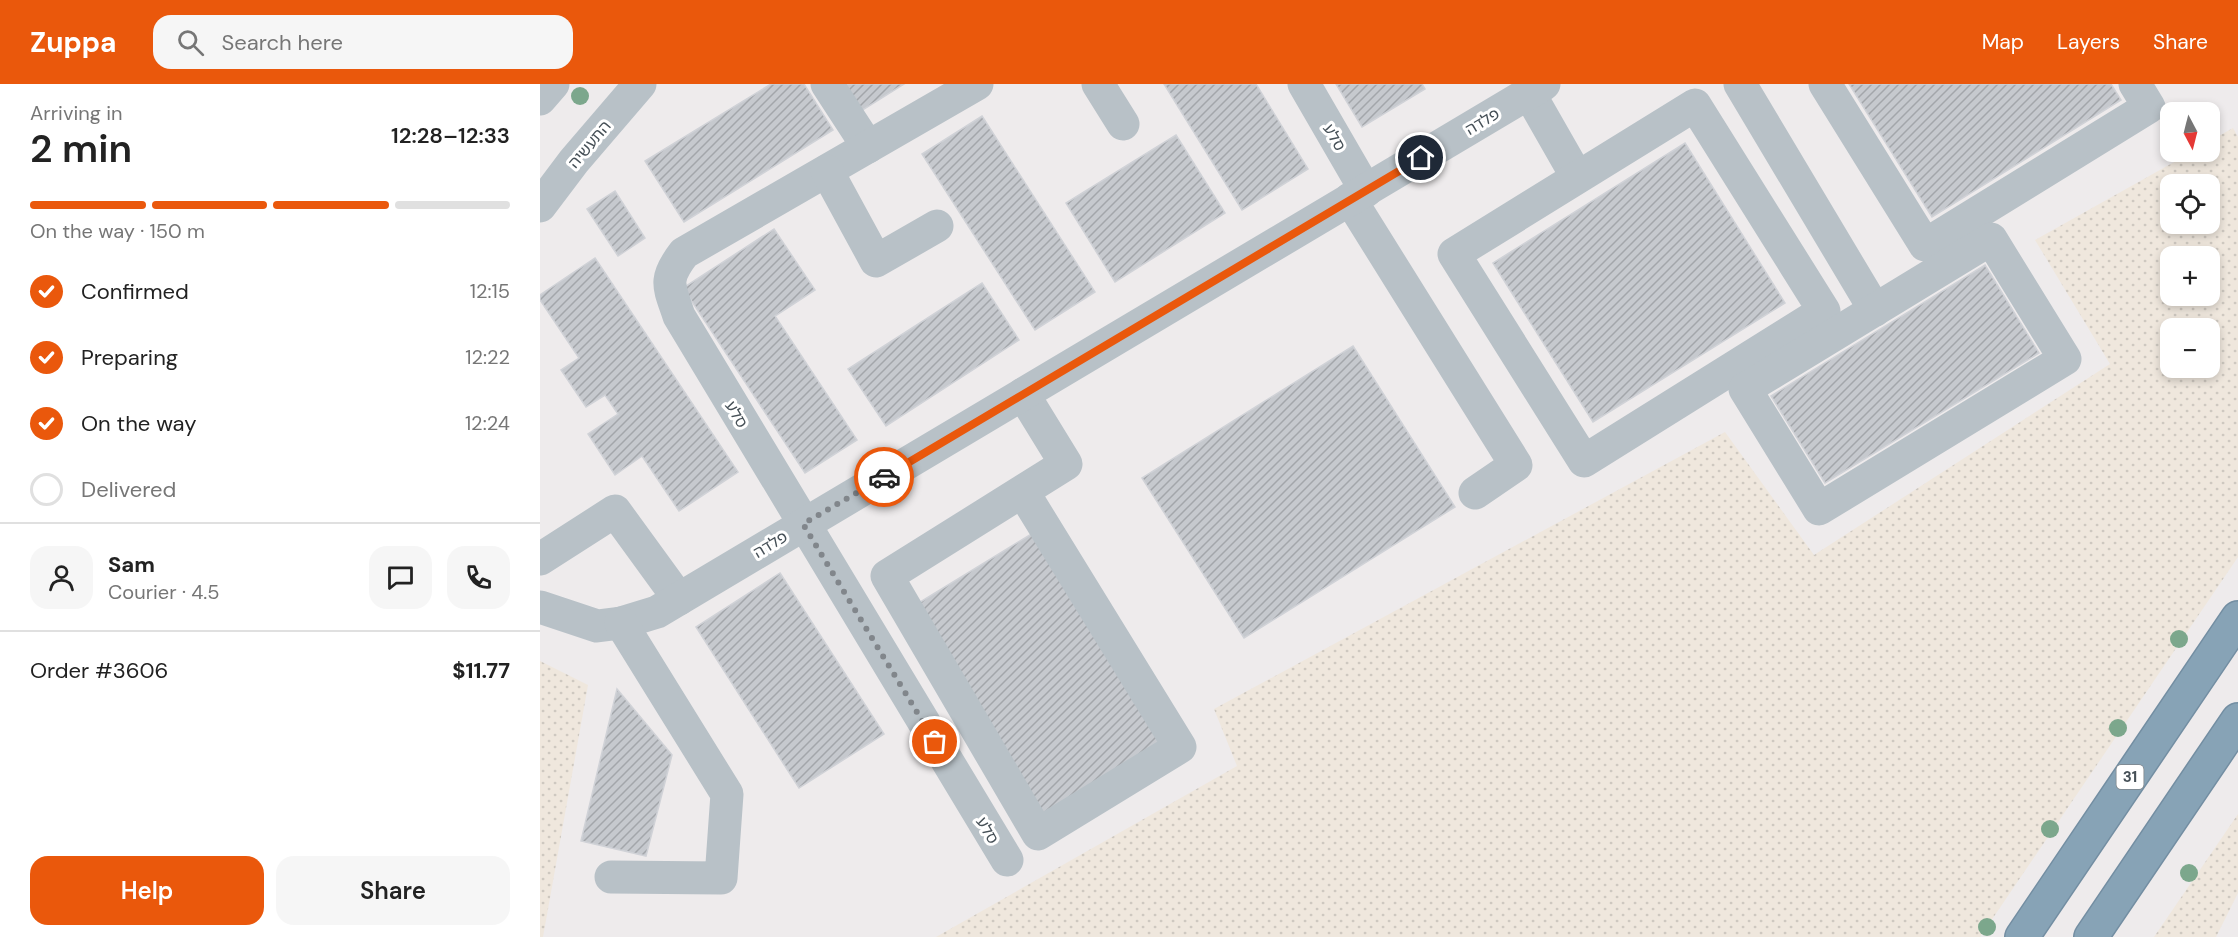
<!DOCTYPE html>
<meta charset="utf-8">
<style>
body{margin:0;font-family:"DM Sans","Noto Sans Hebrew",sans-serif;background:#f6f6f6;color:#222;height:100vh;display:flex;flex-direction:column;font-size:22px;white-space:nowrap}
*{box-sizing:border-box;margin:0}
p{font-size:20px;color:#767676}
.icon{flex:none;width:33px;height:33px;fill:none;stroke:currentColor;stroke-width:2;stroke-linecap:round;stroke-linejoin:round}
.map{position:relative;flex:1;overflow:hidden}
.sheet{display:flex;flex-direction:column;background:#fff;width:540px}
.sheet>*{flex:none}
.needle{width:39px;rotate:173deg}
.tools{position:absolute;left:1620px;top:18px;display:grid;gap:12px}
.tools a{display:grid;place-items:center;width:60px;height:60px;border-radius:12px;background:#fff;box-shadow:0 3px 9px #0003;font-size:30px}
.pin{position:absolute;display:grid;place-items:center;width:51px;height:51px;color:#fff;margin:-26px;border:3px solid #fff;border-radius:50%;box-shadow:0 2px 6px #0007}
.courier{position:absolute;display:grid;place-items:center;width:60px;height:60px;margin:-30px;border:4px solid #ea580c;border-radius:50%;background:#fff;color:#222;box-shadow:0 2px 8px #0007}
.summary em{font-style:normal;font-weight:600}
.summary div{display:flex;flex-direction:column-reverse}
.summary{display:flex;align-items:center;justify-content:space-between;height:102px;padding:0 30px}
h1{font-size:39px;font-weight:600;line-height:45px}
.bar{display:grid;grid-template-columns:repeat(4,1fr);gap:9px 6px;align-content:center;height:72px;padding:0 30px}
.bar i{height:8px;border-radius:4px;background:#e0e0e0}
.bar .active{background:#ea580c}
.bar p{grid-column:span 4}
.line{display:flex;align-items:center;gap:15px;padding:0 30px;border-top:2px solid #e0e0e0}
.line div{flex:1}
.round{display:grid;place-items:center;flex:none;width:63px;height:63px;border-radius:18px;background:#f6f6f6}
ol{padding:0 30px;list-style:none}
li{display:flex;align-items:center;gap:18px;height:66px}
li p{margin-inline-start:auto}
li .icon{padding:6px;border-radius:50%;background:#ea580c;color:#fff;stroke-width:4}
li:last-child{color:#767676}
li i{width:33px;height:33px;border:3px solid #e0e0e0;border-radius:50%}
.primary-button{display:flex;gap:12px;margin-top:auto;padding:12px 30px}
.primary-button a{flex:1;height:69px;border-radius:18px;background:#ea580c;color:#fff;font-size:24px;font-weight:600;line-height:69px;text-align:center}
.primary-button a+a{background:#f6f6f6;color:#222}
header{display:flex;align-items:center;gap:36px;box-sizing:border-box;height:84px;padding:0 30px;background:#ea580c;color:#fff}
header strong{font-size:28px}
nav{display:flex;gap:33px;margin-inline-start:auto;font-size:21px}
.search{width:420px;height:54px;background:#f6f6f6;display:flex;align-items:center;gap:15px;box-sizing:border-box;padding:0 21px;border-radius:18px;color:#767676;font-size:22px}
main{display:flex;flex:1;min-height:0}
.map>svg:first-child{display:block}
.sand{fill:url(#sand-dots);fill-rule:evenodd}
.building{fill:url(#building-hatch);stroke:#d0d2d7;stroke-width:1.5}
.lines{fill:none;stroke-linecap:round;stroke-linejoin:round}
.highway-casing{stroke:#738ea2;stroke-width:36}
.minor{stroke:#b8c1c7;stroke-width:33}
.highway{stroke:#87a3b6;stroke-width:33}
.tree{fill:#7ca78c}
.done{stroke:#81868b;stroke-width:6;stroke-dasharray:0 10.8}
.route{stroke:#ea580c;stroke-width:8}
.labels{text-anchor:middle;stroke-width:6;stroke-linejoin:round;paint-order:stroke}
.shield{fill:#fff;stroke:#7e8489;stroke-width:1.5}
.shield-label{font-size:15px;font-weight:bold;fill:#465057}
.street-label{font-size:16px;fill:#465057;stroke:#fff}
</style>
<header>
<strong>Zuppa</strong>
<div class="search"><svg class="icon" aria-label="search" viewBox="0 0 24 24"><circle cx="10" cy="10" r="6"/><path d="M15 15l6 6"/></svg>Search here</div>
<nav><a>Map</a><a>Layers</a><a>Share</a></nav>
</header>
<main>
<section class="sheet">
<div class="summary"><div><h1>2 min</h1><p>Arriving in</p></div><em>12:28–12:33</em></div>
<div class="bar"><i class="active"></i><i class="active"></i><i class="active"></i><i></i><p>On the way · 150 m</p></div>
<ol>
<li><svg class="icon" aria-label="check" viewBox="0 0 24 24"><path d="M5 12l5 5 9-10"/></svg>Confirmed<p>12:15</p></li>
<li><svg class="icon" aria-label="check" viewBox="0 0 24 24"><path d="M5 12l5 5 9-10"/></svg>Preparing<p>12:22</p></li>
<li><svg class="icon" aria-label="check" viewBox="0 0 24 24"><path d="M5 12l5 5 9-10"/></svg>On the way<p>12:24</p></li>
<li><i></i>Delivered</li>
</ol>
<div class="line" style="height:108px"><a class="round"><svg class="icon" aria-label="person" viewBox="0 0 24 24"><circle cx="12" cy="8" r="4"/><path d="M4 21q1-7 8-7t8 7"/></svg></a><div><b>Sam</b><p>Courier · 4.5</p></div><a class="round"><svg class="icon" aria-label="chat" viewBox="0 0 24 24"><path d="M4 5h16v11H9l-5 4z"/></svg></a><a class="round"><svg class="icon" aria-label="phone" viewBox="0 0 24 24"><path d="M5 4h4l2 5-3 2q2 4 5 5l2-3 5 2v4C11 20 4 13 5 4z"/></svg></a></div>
<div class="line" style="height:78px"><div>Order #3606</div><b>$11.77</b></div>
<div class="primary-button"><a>Help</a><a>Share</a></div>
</section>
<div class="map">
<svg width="1698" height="853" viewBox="0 0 1698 853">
<defs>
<pattern id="sand-dots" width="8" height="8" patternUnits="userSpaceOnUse" patternTransform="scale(1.5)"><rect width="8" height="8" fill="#efe7dd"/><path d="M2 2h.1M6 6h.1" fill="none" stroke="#cec8c0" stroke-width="1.8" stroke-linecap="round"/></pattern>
<pattern id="building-hatch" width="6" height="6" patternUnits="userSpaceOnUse" patternTransform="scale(1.5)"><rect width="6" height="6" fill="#c6c9ce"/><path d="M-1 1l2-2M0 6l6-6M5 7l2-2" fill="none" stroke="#a3a6aa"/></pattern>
</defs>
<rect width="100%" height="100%" fill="#eeebec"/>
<g class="sand">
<path d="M 1693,44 L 1698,53 L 1698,473 L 1440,853 L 396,853 L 697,682 L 674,625 L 1185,348 L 1274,471 L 1570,280 L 1495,156 L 1652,68 L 1670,68 L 1670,57 ZM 1630,100 L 1670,100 L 1670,140 L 1630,140 ZM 1630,172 L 1670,172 L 1670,212 L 1630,212 ZM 1630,244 L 1670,244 L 1670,284 L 1630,284 Z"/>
<polygon points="0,577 48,601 3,853 0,853"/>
<polygon points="1698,730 1698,809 1676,853 1614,853"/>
</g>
<g class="building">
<polygon points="231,0 264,0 293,46 144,138 105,77"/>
<polygon points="305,0 364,0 321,27"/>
<polygon points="624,0 716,0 768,85 702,126"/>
<polygon points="796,0 882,0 885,5 822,43"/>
<polygon points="1309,0 1571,0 1581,16 1392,133"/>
<polygon points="442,32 555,208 495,246 382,70"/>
<polygon points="636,51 685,129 575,198 526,119"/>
<polygon points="1145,59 1245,219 1053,338 953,179"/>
<polygon points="75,107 105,154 78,172 47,125"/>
<polygon points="234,145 275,206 235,232 317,356 265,389 143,204"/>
<polygon points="55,174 198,388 139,427 102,372 75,391 48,350 78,330 65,311 46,323 21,286 39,274 0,216 0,211"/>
<polygon points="1445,181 1499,269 1285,399 1231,312"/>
<polygon points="442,199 479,256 346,342 308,285"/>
<polygon points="813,262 915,423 704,554 602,394"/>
<polygon points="493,449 622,660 501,734 372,523"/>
<polygon points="240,489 344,650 259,704 156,543"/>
<polygon points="77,605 132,671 106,772 41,757"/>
</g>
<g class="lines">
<defs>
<g id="highway">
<polyline points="1482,853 1698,534"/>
<polyline points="1551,853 1698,636"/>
</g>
</defs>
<use href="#highway" class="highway-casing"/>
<g class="minor">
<polyline points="287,0 328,63"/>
<path d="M 437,0 L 144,169 C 123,196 129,202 139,232 L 467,776"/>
<polyline points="558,0 583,40"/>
<polyline points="764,0 826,107"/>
<polyline points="1200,0 1335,226"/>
<polyline points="1285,0 1385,161 1609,23 1595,0"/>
<polyline points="989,9 1037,93"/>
<polyline points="0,15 13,0"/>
<polygon points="1155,21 1284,227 1044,377 914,170"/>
<polyline points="287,87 336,177 397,142"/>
<polyline points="810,115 976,381 935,409"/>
<polyline points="0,122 34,77 100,0"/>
<polygon points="1451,155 1525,275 1279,425 1205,305"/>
<polyline points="483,408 640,663 498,750 347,492 526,380 483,310"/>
<polyline points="0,475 75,427 139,515"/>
<polyline points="0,523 57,542 81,539 117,528 1004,0"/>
<polyline points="71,793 181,794 187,710 81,539"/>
</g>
<use href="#highway" class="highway"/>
</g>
<g class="tree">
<circle cx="40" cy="12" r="9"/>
<circle cx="1639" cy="555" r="9"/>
<circle cx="1578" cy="644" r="9"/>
<circle cx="1510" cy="745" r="9"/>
<circle cx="1649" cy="789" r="9"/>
<circle cx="1447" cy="843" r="9"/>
</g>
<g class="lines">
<polyline class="done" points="344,393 263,440 395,658"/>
<polyline class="route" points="344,393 881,74"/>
</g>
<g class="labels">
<rect class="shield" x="1576.5" y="681" width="27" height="24" rx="4.5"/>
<g class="shield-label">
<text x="1590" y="698">31</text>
</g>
<g class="street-label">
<text transform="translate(942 37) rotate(-31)" y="6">פלדה</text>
<text transform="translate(795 53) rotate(60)" y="6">סלע</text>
<text transform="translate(49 60) rotate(-50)" y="6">התעשיה</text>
<text transform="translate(197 330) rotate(59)" y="6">סלע</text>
<text transform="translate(230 460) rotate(-31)" y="6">פלדה</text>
<text transform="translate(448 746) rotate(59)" y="6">סלע</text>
</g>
</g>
</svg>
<div class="tools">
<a><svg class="needle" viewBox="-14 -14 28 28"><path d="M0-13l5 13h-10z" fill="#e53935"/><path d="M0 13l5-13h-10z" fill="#767676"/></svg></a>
<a><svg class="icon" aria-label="locate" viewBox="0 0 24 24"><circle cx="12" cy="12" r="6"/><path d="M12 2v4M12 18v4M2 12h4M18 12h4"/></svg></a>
<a>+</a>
<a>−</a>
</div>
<div class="pin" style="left:395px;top:658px;background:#ea580c"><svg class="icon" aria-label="bag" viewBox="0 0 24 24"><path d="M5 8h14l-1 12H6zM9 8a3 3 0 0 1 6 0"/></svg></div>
<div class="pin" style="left:881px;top:74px;background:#1f2937"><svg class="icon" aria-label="home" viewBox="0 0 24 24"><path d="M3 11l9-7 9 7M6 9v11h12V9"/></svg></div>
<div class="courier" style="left:344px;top:393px"><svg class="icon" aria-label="car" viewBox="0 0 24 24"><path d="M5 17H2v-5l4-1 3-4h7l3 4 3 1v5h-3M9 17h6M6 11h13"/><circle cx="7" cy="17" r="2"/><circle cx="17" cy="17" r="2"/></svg></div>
</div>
</main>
